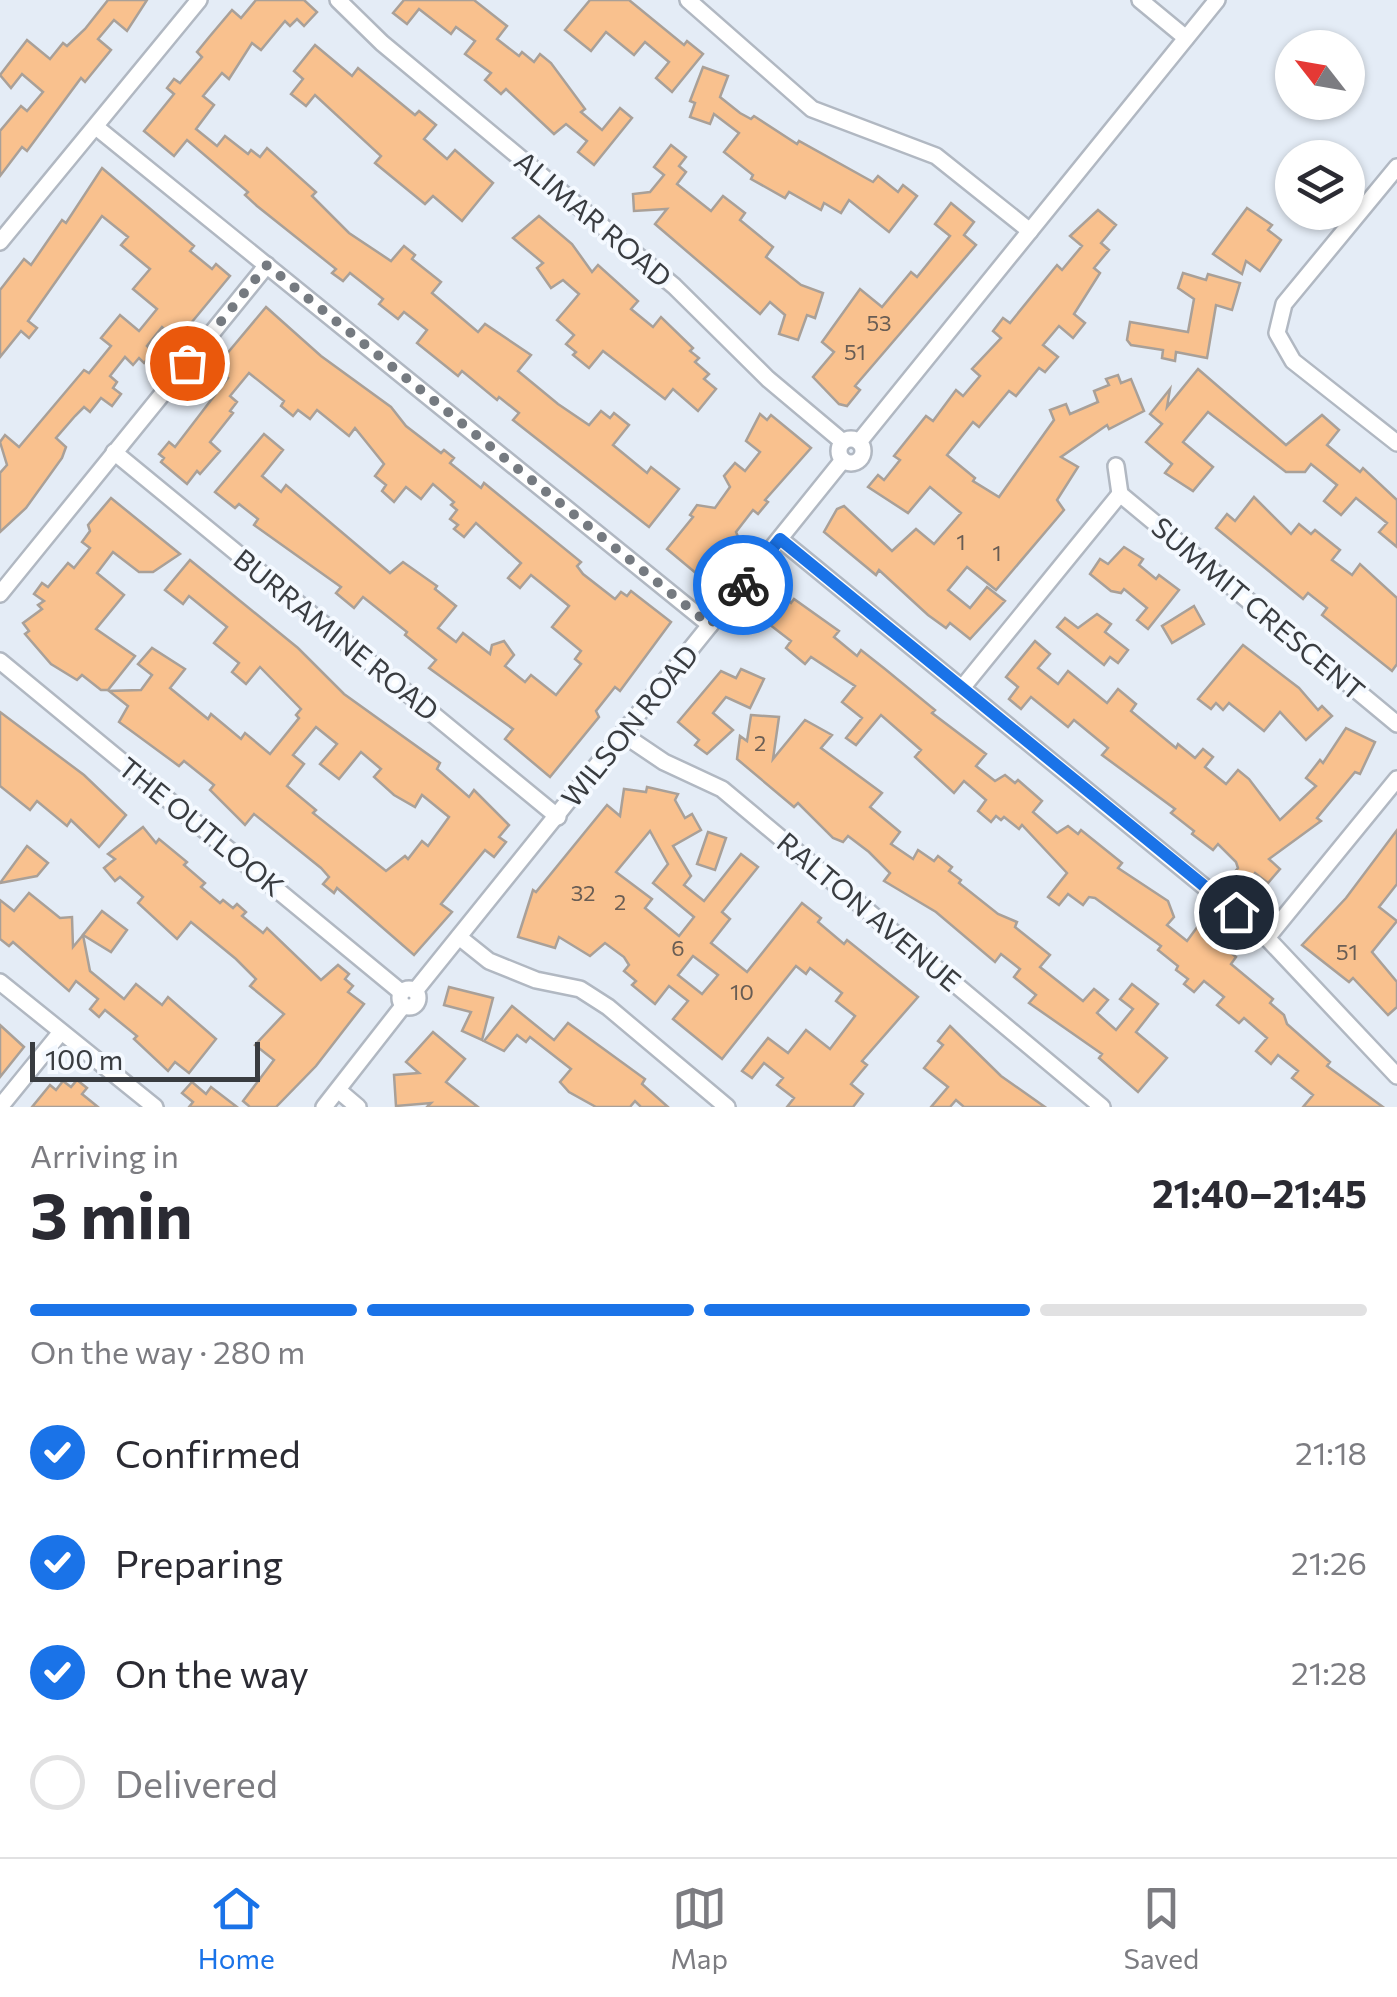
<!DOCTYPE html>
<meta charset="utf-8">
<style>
body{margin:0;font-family:Commissioner,sans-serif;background:#f7f7f7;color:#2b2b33;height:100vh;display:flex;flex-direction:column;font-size:38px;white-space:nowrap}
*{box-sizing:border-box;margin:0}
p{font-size:32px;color:#7c7c81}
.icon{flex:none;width:55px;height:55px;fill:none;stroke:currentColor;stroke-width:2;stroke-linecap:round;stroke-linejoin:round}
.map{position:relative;height:1107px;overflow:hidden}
.drawer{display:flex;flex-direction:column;background:#fff;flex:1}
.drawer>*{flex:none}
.needle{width:65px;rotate:301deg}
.controls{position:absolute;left:1275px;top:30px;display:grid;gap:20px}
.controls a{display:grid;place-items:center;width:90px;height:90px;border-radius:50%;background:#fff;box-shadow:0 2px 8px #0004;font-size:50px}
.scale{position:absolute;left:30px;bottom:25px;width:230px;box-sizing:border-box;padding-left:10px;border:5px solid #393c40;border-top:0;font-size:28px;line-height:35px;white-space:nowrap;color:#393c40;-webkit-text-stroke:8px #f4f9ff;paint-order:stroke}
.pin{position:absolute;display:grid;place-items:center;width:85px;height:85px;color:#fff;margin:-42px;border:5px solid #fff;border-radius:50%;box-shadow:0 2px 10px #0007}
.courier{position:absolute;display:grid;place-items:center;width:100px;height:100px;margin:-50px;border:8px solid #1a73e8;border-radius:50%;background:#fff;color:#222;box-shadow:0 2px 12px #0007}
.head em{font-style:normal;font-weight:700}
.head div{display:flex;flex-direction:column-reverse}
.head{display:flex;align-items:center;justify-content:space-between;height:170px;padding:0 30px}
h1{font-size:65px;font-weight:700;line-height:75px}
.bar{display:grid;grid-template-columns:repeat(4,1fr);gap:15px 10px;align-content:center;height:120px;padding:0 30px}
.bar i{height:12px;border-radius:8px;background:#e1e1e2}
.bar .selected{background:#1a73e8}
.bar p{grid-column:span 4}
ol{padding:0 30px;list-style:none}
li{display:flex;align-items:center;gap:30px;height:110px}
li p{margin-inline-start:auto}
li .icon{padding:10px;border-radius:50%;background:#1a73e8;color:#fff;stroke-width:4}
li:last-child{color:#7c7c81}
li i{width:55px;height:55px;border:5px solid #e1e1e2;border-radius:50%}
.menu{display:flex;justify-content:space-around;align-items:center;height:140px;border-top:2px solid #e1e1e2;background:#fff;font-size:28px;color:#7c7c81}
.menu a{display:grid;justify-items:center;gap:5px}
.menu .selected{color:#1a73e8}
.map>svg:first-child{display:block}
.building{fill:#f9c18e;stroke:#a9a098;stroke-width:2.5;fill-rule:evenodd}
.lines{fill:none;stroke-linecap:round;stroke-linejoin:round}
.minor-casing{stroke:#b1b8c2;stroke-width:20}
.minor{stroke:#fff;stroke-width:15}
.done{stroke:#757a80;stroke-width:10;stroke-dasharray:0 18}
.route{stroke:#1a73e8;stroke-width:12}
.labels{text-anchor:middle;stroke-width:8;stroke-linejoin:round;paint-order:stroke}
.number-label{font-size:22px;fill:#695d54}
.street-label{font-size:28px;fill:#393c40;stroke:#f4f9ff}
</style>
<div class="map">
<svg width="1397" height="1107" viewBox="0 0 1397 1107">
<rect width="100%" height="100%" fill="#e4ecf6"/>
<g class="building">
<polygon points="108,0 147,0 127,31 114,20 98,39 111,50 85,82 81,78 27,151 22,147 0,176 0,131 21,106 27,111 43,92 22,74 11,88 0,75 27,40 50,59 63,43 67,46 85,29"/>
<polygon points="256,0 304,0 317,12 304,26 297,19 290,26 285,21 261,50 252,43 229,79 222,73 203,96 214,105 196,129 217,146 225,136 248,154 251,150 260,157 267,148 316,192 312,196 349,233 391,261 404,246 415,255 412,259 441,282 432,293 478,332 485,324 531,355 518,371 558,404 589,425 601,411 610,418 614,413 629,425 613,445 647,473 651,467 679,489 649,527 513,420 519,413 499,397 497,400 462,371 458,376 417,343 427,330 404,312 398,319 379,304 383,299 350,273 343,281 332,273 336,269 257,206 245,195 248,192 187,140 174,156 144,131 174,94 167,88 174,79 180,83 202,57 197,52 210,36 232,10 241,18"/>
<polygon points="404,0 474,0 507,26 497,39 519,56 522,52 534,62 540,54 551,63 585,109 581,112 602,130 620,108 632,118 594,165 578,152 587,141 566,124 554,134 506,89 501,94 485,80 491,73 465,54 475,41 456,27 451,34 419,9 407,24 393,13"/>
<polygon points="590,0 629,0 684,45 687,41 703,54 672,92 656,78 669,62 645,42 634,55 606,32 591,51 565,30"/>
<polygon points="315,45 352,76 358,68 415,115 419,111 436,125 424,139 447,159 455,150 493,183 462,221 433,196 425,204 375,163 381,156 315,95 306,106 291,94 303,79 294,71"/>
<polygon points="703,67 728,76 720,97 740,113 751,119 754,116 797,144 799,141 873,182 878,176 898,192 903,185 917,196 889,232 849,200 841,213 824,203 821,210 789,192 785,198 751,179 753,175 724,152 739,133 714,114 710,124 690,117 695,103 690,101"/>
<polygon points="671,145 686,157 679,166 686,172 677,184 711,211 723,196 745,213 740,220 773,247 766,257 801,285 823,293 815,318 807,315 798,340 779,334 785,315 770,302 760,314 655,224 667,209 634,211 633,194 650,192 664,175 654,167"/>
<polygon points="102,168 194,246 190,251 212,269 216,264 230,276 177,340 162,327 147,346 153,352 144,363 139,358 133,365 125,357 110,376 117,382 113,388 121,394 112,406 101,398 90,412 84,407 75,416 56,438 66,447 62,458 26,508 0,532 0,473 7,465 0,442 5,435 19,447 84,370 89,373 111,346 101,338 120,315 139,331 157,309 133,289 150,269 121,245 128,237 102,216 28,321 37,328 29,338 21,331 0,357 0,290 24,259 31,265 62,220 66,223"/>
<polygon points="951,203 974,222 964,235 976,245 855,386 860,390 847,406 839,404 813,377 834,352 822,342 860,289 882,307 911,272 917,277 950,236 935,224"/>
<polygon points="1247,208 1272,225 1268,230 1281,240 1260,271 1246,261 1242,274 1213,254"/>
<polygon points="1098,210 1116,225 1101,243 1109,250 1094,268 1100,273 1074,314 1085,323 1073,338 1059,326 1043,345 1058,357 1045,372 1039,368 1016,396 1009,391 979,427 973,422 947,455 975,478 973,481 999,497 1054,420 1050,410 1066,404 1070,414 1098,402 1094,391 1109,385 1106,379 1118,375 1121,383 1131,379 1144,411 1109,429 1107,425 1061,457 1078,467 1057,500 1064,510 996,590 967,567 948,590 970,608 987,587 1005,601 970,639 950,623 946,628 928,615 879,570 876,575 824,532 837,509 844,506 892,551 916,529 934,544 961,513 930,487 908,513 868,487 878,475 884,480 900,460 894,456 926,416 933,421 956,390 963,396 980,376 972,369 1001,338 993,331 1003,318 1010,323 1057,265 1062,270 1082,246 1070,236"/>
<polygon points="539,216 572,244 592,272 598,265 638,301 631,309 653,327 661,317 693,348 690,351 699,358 695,362 709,374 704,379 716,389 698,411 673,389 665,399 603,351 589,368 573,355 576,352 566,344 574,335 557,320 579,294 563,280 551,288 537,268 543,263 513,238"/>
<polygon points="1183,273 1206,280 1208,274 1240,283 1232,310 1216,305 1207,358 1176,352 1175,361 1162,358 1163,350 1131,345 1127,340 1130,322 1188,332 1194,299 1178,288"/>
<polygon points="266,307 321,356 391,407 406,426 441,453 444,450 454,458 450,463 481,488 484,483 581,562 577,566 583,574 615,599 621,592 627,596 631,591 671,622 620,691 615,687 596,711 599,717 550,777 505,739 513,729 429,668 436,660 405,635 407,632 363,597 354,608 336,593 341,587 254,525 258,519 239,504 235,508 215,492 264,434 283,450 262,476 281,492 286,485 390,573 403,562 437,586 435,589 456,606 438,628 456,642 463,633 490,654 492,645 504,641 514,655 505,666 525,682 531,675 556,695 581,664 575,659 581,651 552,627 569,606 531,575 520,588 508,578 521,563 476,523 464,537 454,529 458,525 450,519 457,510 451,505 454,502 433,484 421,499 406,487 394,502 382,491 386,485 375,476 384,464 355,428 349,436 317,410 310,419 298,410 293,416 281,406 284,401 249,373 230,396 237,402 230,411 233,413 210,442 220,451 200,474 197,471 187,484 161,462 164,458 159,454 169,442 175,447 228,378 215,368"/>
<polygon points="1198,369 1286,445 1322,415 1339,430 1327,445 1360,472 1363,468 1397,500 1397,547 1379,532 1387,523 1356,498 1341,515 1324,501 1337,485 1311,464 1305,472 1286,472 1208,412 1183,442 1213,467 1193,491 1165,473 1172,464 1146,442 1162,424 1150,414 1170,389 1167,407"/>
<polygon points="760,414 767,420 771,415 811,448 765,500 768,502 758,514 753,510 736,532 739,539 703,579 667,549 693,517 690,515 697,505 715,508 730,487 724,476 735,463 745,471 760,452 746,441"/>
<polygon points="1254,497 1291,534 1299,524 1311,534 1315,530 1340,550 1332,560 1352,575 1360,564 1397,598 1397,664 1392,671 1322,615 1327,608 1308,593 1303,599 1216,528 1227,514 1235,521"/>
<polygon points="111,498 180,554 153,572 139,572 113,552 97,573 124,595 96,629 135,656 108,690 101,690 82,675 77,680 51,664 25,634 29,631 23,623 42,609 38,605 44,601 34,594 42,583 48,587 68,563 74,568 90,548 82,542 90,531 88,525"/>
<polygon points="1124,547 1143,559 1139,565 1156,579 1159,575 1179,590 1148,629 1137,620 1147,608 1124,589 1121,593 1111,591 1090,574 1100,559 1108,564"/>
<path d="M 190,560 L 298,648 L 344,694 L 440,763 L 437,769 L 469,797 L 474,790 L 509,825 L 499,837 L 506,842 L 494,857 L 485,850 L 441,904 L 452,912 L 414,955 L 337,888 L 334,893 L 323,884 L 329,877 L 321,868 L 254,814 L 245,825 L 210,790 L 214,785 L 184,761 L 179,766 L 119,722 L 128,706 L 109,691 L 141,690 L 152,675 L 138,664 L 152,648 L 185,669 L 170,688 L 208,719 L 211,714 L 241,739 L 245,733 L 270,754 L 299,718 L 296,715 L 301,709 L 260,667 L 246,684 L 232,672 L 239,663 L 214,643 L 227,627 L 189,596 L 183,604 L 165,590 ZM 316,727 L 337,744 L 320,764 L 339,779 L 361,752 L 381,769 L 374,777 L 394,795 L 415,807 L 422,795 L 449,817 L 428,846 L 422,841 L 408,859 L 405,856 L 386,871 L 313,813 L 316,810 L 287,786 L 304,764 L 293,755 Z"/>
<polygon points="768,593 774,598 779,593 791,603 794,599 839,631 834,637 857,656 861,650 885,669 935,710 932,713 986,754 976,766 995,781 1005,775 1015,783 1018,780 1042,801 1033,812 1057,833 1068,826 1078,834 1081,830 1122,863 1118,868 1168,901 1174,917 1167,925 1187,941 1198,926 1236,957 1231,964 1273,999 1270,1003 1284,1015 1287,1024 1330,1062 1327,1066 1383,1107 1303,1107 1313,1095 1292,1078 1298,1071 1278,1055 1271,1064 1256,1051 1267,1038 1244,1018 1239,1023 1217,1005 1224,997 1204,981 1194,992 1184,984 1188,979 1176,970 1178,966 1158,950 1161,946 1095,898 1089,897 1083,905 1068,894 1059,905 1048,897 1067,873 1022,825 1019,829 1004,817 1001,820 996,816 991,822 978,811 986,800 964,781 954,793 915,757 921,750 881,715 856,745 846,738 862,718 842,702 855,686 811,657 805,664 786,648 791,641 765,621 759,628 747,618"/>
<polygon points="1194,606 1204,624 1172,643 1162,626"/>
<polygon points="1097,614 1111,624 1105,632 1128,650 1118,663 1110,657 1104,665 1057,627 1065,618 1078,628"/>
<polygon points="1035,641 1050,654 1038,668 1058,684 1068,671 1107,703 1118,689 1136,704 1131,711 1176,748 1178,744 1195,758 1203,749 1213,757 1205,767 1226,784 1238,770 1249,779 1280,820 1316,786 1306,778 1320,760 1323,763 1346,728 1375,742 1360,774 1355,772 1317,818 1321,821 1269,859 1280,869 1268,883 1255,873 1245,886 1232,875 1238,868 1236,862 1218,844 1213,850 1192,834 1194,831 1171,813 1175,809 1102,755 1108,748 1074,720 1068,727 1031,697 1021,709 1009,699 1018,687 1006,677"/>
<polygon points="1243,645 1299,688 1318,710 1322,706 1332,716 1306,740 1280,712 1264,731 1229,703 1223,710 1216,703 1211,709 1198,699"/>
<polygon points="741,669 764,679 750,708 726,697 713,713 733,730 707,754 695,745 699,740 678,722 721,671 736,678"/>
<polygon points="0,712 84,775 126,815 99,847 71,820 67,826 37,801 30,810 0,786"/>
<polygon points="751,715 779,717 773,759 805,720 832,735 821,748 882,793 870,807 900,832 891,844 913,859 918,850 934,861 938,856 952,867 949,871 961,880 959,883 998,914 1017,922 1015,927 1050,955 1040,967 1083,1001 1094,989 1108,1000 1097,1013 1116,1030 1133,1009 1120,999 1132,984 1158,1004 1136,1032 1167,1058 1138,1092 1099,1058 1102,1054 1029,1003 1036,995 1014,977 1020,969 1001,954 995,962 936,912 884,881 890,873 869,852 848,836 843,842 833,838 798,803 794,807 737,759 740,736 747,741"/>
<path d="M 647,787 L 678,794 L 675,800 L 685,818 L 692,814 L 701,830 L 673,846 L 691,876 L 684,885 L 704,901 L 741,854 L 758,867 L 722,912 L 730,919 L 711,943 L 747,972 L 802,903 L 821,918 L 818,922 L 844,944 L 847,940 L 918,997 L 862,1061 L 867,1065 L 851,1084 L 863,1094 L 853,1107 L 787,1107 L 794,1098 L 777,1085 L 783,1078 L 764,1063 L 752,1078 L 742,1071 L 768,1038 L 788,1053 L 806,1030 L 830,1049 L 855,1016 L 836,1001 L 842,993 L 810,968 L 806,974 L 796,966 L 722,1059 L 673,1019 L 688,1001 L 669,986 L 655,1004 L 632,985 L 636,981 L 624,971 L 629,965 L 624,957 L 605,943 L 590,956 L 559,937 L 555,948 L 518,937 L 533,890 L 536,892 L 607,805 L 620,816 L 624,789 L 646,792 ZM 650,831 L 668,864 L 653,883 L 694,917 L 679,936 L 645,908 L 652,899 L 616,872 ZM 693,956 L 718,975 L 702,994 L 678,975 Z"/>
<polygon points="143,827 156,843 159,839 187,862 184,865 205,883 201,887 220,903 223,900 233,908 237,904 246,912 242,916 263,933 267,928 321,980 338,965 349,974 345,979 353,986 348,992 364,1004 316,1066 276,1107 250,1107 243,1101 274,1060 255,1045 284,1014 250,986 256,979 236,959 191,922 177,939 138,903 143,897 120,877 115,881 104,868 115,859 108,854"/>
<polygon points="1397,830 1397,884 1379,907 1397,921 1372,952 1397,982 1397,1007 1388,1015 1353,978 1349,982 1302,945 1346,898"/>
<polygon points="708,832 726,838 715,870 697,864"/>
<polygon points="27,846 48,863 37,876 0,883"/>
<polygon points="29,893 60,918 72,917 73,947 83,935 90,971 124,999 136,984 162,1005 168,997 216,1039 189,1073 175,1062 168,1071 134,1039 137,1036 105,1010 99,1017 90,1009 98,999 76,981 69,991 13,942 9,946 0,939 0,900 14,911"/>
<polygon points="102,911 127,930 111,952 83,935"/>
<polygon points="449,987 493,998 482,1040 462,1031 471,1012 444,1005"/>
<polygon points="512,1006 554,1040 568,1023 645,1079 642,1084 668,1107 641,1107 635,1101 630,1107 596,1107 569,1092 560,1082 571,1069 530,1037 526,1042 517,1035 504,1051 484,1041"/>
<polygon points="0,1025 24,1047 0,1077"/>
<polygon points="950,1026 1001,1076 1045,1107 964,1107 956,1100 950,1107 931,1107 948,1087 924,1068 943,1045 938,1041"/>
<polygon points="433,1032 465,1059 446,1082 478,1107 427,1107 431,1103 396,1106 394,1075 419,1073 406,1062"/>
<polygon points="77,1080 87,1088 82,1094 98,1107 32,1107 50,1085 56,1090 63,1081 71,1087"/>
<polygon points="192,1082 206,1094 211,1087 237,1107 189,1107 193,1102 182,1093"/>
</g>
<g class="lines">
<defs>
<g id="minor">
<polyline points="338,0 382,43 674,286 768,379 843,442"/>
<polyline points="688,0 812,109 936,156 1030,231"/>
<polyline points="1140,0 1186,38"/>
<polyline points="96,127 710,625"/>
<polyline points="1397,167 1284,304 1277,333 1293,361 1397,443"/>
<polyline points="0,242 199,0"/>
<circle cx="851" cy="451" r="12"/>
<polyline points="859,442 1217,0"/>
<polyline points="114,452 558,817"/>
<polyline points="1116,466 1120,494"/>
<polyline points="780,539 1267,938 1397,1076"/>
<polyline points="0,594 267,265"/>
<polyline points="0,661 401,992"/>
<polyline points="962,688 1120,494 1397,724"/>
<polyline points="624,735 664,762 722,789 1102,1107"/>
<polyline points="459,937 489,961 536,980 580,989 608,1007 727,1107"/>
<polyline points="1267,938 1397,779"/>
<polyline points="0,982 155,1107"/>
<circle cx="409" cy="998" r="9"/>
<polyline points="415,991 843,460"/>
<polyline points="338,1090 358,1107"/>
<polyline points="0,1107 61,1032"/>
<polyline points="324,1107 403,1006"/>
</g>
</defs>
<use href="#minor" class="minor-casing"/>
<use href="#minor" class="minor"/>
</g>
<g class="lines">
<polyline class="done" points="187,363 267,265 710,625 743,585"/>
<polyline class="route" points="743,585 780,539 1236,912"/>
</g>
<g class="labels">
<g class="number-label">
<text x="879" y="331">53</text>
<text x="855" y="360">51</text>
<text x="961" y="550">1</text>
<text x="997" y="561">1</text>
<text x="760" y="751">2</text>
<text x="583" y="901">32</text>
<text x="620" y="910">2</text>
<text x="678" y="956">6</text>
<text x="1347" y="960">51</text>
<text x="742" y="1000">10</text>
</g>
<g class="street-label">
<text transform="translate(593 219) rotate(40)" y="10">ALIMAR ROAD</text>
<text transform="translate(1258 609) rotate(40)" y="10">SUMMIT CRESCENT</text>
<text transform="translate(336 635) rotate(39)" y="10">BURRAMINE ROAD</text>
<text transform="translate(630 726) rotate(-51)" y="10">WILSON ROAD</text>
<text transform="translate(201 827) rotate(39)" y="10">THE OUTLOOK</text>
<text transform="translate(869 912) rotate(40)" y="10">RALTON AVENUE</text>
</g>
</g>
</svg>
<div class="controls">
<a><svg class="needle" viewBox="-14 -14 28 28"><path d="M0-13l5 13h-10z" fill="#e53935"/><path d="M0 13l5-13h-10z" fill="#7c7c81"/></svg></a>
<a><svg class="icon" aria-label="layers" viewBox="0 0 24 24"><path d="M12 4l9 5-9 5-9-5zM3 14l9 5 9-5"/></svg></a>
</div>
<div class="scale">100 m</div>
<div class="pin" style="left:187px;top:363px;background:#ea580c"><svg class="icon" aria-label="bag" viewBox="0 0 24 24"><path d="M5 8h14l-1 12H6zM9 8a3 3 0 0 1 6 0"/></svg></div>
<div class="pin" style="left:1236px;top:912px;background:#1f2937"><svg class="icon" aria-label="home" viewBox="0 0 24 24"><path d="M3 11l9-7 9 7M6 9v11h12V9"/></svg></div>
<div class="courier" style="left:743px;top:585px"><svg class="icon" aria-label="bike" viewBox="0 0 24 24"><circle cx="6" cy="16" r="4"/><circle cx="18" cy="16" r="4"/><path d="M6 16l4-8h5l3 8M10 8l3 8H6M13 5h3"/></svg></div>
</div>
<section class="drawer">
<div class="head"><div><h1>3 min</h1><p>Arriving in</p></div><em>21:40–21:45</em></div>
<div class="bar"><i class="selected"></i><i class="selected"></i><i class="selected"></i><i></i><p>On the way · 280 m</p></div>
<ol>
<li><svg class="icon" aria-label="check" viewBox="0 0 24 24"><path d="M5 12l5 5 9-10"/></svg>Confirmed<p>21:18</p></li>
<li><svg class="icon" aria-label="check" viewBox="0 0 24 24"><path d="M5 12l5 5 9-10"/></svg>Preparing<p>21:26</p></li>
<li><svg class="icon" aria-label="check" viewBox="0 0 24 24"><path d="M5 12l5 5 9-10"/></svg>On the way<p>21:28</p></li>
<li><i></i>Delivered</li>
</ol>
</section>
<nav class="menu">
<a class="selected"><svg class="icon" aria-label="home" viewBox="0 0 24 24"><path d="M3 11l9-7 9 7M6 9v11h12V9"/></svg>Home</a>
<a><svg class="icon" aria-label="map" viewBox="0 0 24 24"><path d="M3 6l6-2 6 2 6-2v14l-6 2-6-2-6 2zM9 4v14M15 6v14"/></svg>Map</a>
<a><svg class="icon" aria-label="saved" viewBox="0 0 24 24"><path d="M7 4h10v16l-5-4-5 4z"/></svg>Saved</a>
</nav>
